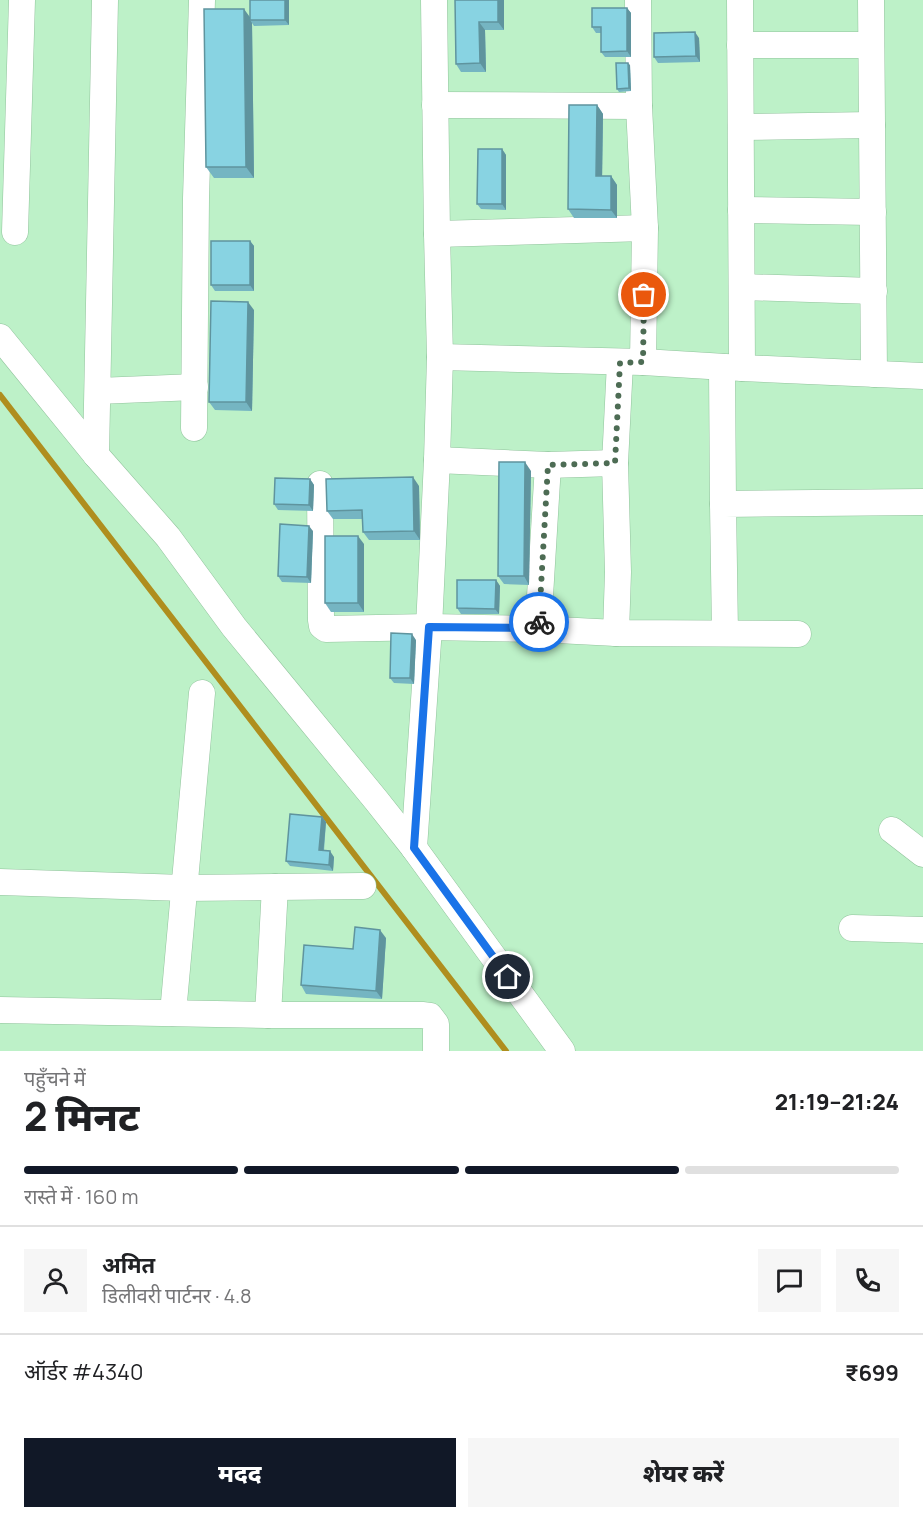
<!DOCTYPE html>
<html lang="hi">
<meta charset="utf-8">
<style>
body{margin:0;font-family:Manrope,"Noto Sans Devanagari",sans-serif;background:#f6f6f6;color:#202124;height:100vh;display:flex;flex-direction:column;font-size:22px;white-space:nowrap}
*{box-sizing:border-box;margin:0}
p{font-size:20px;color:#757577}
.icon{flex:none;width:33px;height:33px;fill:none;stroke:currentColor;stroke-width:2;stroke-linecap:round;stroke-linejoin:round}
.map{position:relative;height:1051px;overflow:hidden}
.drawer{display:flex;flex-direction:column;background:#fff;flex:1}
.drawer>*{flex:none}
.pin{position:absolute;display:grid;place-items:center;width:51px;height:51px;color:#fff;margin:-26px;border:3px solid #fff;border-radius:50%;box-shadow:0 2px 6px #0007}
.courier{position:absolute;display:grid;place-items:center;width:60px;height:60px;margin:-30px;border:4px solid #1a73e8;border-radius:50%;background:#fff;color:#222;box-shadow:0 2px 8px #0007}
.summary em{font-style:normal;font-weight:800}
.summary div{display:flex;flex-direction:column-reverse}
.summary{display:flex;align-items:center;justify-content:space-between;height:102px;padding:0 24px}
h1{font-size:39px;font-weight:800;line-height:45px}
.bar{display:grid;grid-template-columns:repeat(4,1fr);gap:9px 6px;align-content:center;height:72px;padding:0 24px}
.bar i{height:8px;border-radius:4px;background:#e0e0e0}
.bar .selected{background:#111827}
.bar p{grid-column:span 4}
.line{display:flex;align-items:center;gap:15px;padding:0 24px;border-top:2px solid #e0e0e0}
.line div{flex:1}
.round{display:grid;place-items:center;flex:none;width:63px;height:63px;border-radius:0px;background:#f6f6f6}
.primary-button{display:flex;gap:12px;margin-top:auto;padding:12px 24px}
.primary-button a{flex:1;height:69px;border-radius:0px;background:#111827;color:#fff;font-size:24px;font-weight:800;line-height:69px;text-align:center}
.primary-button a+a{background:#f6f6f6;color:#202124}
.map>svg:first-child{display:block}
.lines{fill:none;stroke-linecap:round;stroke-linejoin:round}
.stream{stroke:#af8e1e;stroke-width:6}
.minor-casing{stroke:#91c39c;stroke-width:27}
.minor{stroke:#fff;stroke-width:26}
.wall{fill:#75b5c2}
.shaded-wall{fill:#5f949e}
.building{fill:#88d3e2;stroke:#5f949e;stroke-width:1.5}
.done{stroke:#4d6c54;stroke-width:6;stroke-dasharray:0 10.8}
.route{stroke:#1a73e8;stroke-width:8}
</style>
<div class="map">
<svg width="923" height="1051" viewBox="0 0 923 1051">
<rect width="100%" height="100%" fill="#bdf1c8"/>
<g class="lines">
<polyline class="stream" points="0,395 506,1051"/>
<defs>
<g id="minor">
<polyline points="871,0 874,374"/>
<polyline points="740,45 871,45"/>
<polyline points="435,105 639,106"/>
<polyline points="741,127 872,125"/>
<polyline points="741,210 873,212"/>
<polyline points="15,232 22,0"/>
<polyline points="437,234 645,228"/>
<polyline points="742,287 874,291"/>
<polyline points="0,337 96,455 168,537 234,627 376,800 414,848 562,1051"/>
<polyline points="440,357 643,362 645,228 639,106 638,0"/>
<polyline points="643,362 742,368 740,0"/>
<polyline points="722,367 723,504"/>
<polyline points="742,368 923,376"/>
<polyline points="98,391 195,387"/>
<polyline points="194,428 196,198 202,0"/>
<polyline points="96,455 105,0"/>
<polyline points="437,460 548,465 615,463"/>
<polyline points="320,484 321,620 322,626 326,629 429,627 538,629 616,633 798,634"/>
<polyline points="538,629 548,465"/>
<polyline points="616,633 618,572 615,463 620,363"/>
<polyline points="725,633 723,504 923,502"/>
<polyline points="892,830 923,854"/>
<polyline points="414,848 429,627 437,460 440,357 437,234 434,0"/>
<polyline points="0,882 184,888 363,886"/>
<polyline points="852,928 923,930"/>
<polyline points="0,1010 268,1015 422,1015 430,1016 436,1024 436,1051"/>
<polyline points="173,1013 202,693"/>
<polyline points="268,1015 275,887"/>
</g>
</defs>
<use href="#minor" class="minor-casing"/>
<use href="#minor" class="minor"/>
</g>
<g class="wall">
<polygon points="250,0 289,0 289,25 254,26 252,23 254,178 214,178 206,167 250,17"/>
<polygon points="455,0 504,0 504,30 485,30 486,72 461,72 456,64"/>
<polygon points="627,8 631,13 631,57 605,57 601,52 601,33 596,33 592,27"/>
<polygon points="699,38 700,62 658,63 654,57"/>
<polygon points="630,65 631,91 619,92 617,89"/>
<polygon points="597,105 603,114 602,176 611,176 617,185 617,218 574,218 568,209"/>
<polygon points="502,149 506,155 506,210 481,209 477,204"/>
<polygon points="250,241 254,246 254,291 215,291 211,285"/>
<polygon points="254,310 252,411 215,410 209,402"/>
<polygon points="531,471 529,585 504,584 498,576"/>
<polygon points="310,479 314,485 313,511 278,510 274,504"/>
<polygon points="419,486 420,540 369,540 363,532 363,519 333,519 327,511"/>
<polygon points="313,531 311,583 282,582 278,576"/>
<polygon points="364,544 364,612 331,612 325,603"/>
<polygon points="496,580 500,586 499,614 461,614 457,608"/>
<polygon points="416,640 414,684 394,683 390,678"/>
<polygon points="322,817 326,822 324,851 334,857 333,871 290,866 286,861"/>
<polygon points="386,938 382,999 306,994 301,985 353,949"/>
</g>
<g class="shaded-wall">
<polygon points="285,0 289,0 289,25 285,20"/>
<polygon points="498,0 504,0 504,30 498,22"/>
<polygon points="627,8 631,13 631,57 627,51"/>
<polygon points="244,9 252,20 250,20 252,23 254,178 246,167"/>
<polygon points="479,22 485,30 486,72 480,63"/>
<polygon points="695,32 699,38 700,62 696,56"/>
<polygon points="628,63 630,65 631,91 629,88"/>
<polygon points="597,105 603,114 602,184 596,176"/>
<polygon points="502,149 506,155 506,210 502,204"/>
<polygon points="611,176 617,185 617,218 611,210"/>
<polygon points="250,241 254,246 254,291 250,285"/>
<polygon points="248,302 254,310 252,411 246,402"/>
<polygon points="525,462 531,471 529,585 524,576"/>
<polygon points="413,477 419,486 420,540 414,531"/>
<polygon points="310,479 314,485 313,511 309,505"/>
<polygon points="309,526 313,531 311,583 307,577"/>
<polygon points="358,536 364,544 364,612 358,603"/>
<polygon points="496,580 500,586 499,614 495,609"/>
<polygon points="412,634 416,640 414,684 410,678"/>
<polygon points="322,817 326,822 323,856 319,850"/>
<polygon points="330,851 334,857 333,871 329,865"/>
<polygon points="380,930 386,938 382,999 376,991"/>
</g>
<g class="building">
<rect x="250" y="0" width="35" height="20"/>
<polygon points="455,0 498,0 498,22 479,22 480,63 456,64"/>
<polygon points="592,8 627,8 627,51 601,52 601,27 592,27"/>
<polygon points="204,9 244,9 246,167 206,167"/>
<polygon points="695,32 696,56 654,57 654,33"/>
<polygon points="616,63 628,63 629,88 617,89"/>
<polygon points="569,105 597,105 596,176 611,176 611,210 568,209"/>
<polygon points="478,149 502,149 502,204 477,204"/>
<rect x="211" y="241" width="39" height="44"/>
<polygon points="211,301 248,302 246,402 209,402"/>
<polygon points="499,462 525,462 524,576 498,576"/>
<polygon points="413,477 414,531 363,532 362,510 327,511 326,479"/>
<polygon points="275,478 310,479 309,505 274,504"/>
<polygon points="280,524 309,526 307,577 278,576"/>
<rect x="325" y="536" width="33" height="67"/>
<polygon points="457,580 496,580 495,609 457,608"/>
<polygon points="391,633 412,634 410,678 390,678"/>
<polygon points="290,814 322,817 319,850 330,851 329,865 286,861"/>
<polygon points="355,927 380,930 376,991 301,985 304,945 353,949"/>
</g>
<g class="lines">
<polyline class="done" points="539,622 548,465 615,463 620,363 643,362 644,295"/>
<polyline class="route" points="508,977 414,848 429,627 538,628 539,622"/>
</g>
</svg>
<div class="pin" style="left:644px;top:295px;background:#ea580c"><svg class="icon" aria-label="bag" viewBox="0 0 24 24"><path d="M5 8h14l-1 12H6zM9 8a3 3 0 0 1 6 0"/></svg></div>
<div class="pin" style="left:508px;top:977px;background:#1f2937"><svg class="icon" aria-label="home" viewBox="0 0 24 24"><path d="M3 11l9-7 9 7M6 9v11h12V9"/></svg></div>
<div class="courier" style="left:539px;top:622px"><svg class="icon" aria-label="bike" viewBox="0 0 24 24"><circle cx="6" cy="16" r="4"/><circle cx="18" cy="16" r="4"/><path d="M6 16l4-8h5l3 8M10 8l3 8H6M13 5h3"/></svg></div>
</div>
<section class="drawer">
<div class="summary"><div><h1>2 मिनट</h1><p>पहुँचने में</p></div><em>21:19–21:24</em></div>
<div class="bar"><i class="selected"></i><i class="selected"></i><i class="selected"></i><i></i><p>रास्ते में · 160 m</p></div>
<div class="line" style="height:108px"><a class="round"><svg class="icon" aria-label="person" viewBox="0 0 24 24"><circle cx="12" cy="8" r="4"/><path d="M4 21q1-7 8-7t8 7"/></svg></a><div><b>अमित</b><p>डिलीवरी पार्टनर · 4.8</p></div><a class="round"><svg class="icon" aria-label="chat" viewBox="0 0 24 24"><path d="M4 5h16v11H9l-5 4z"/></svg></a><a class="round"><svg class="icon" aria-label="phone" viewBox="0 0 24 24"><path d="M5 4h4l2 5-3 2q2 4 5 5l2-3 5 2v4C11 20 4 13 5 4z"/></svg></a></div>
<div class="line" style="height:78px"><div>ऑर्डर #4340</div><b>₹699</b></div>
<div class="primary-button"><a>मदद</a><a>शेयर करें</a></div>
</section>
